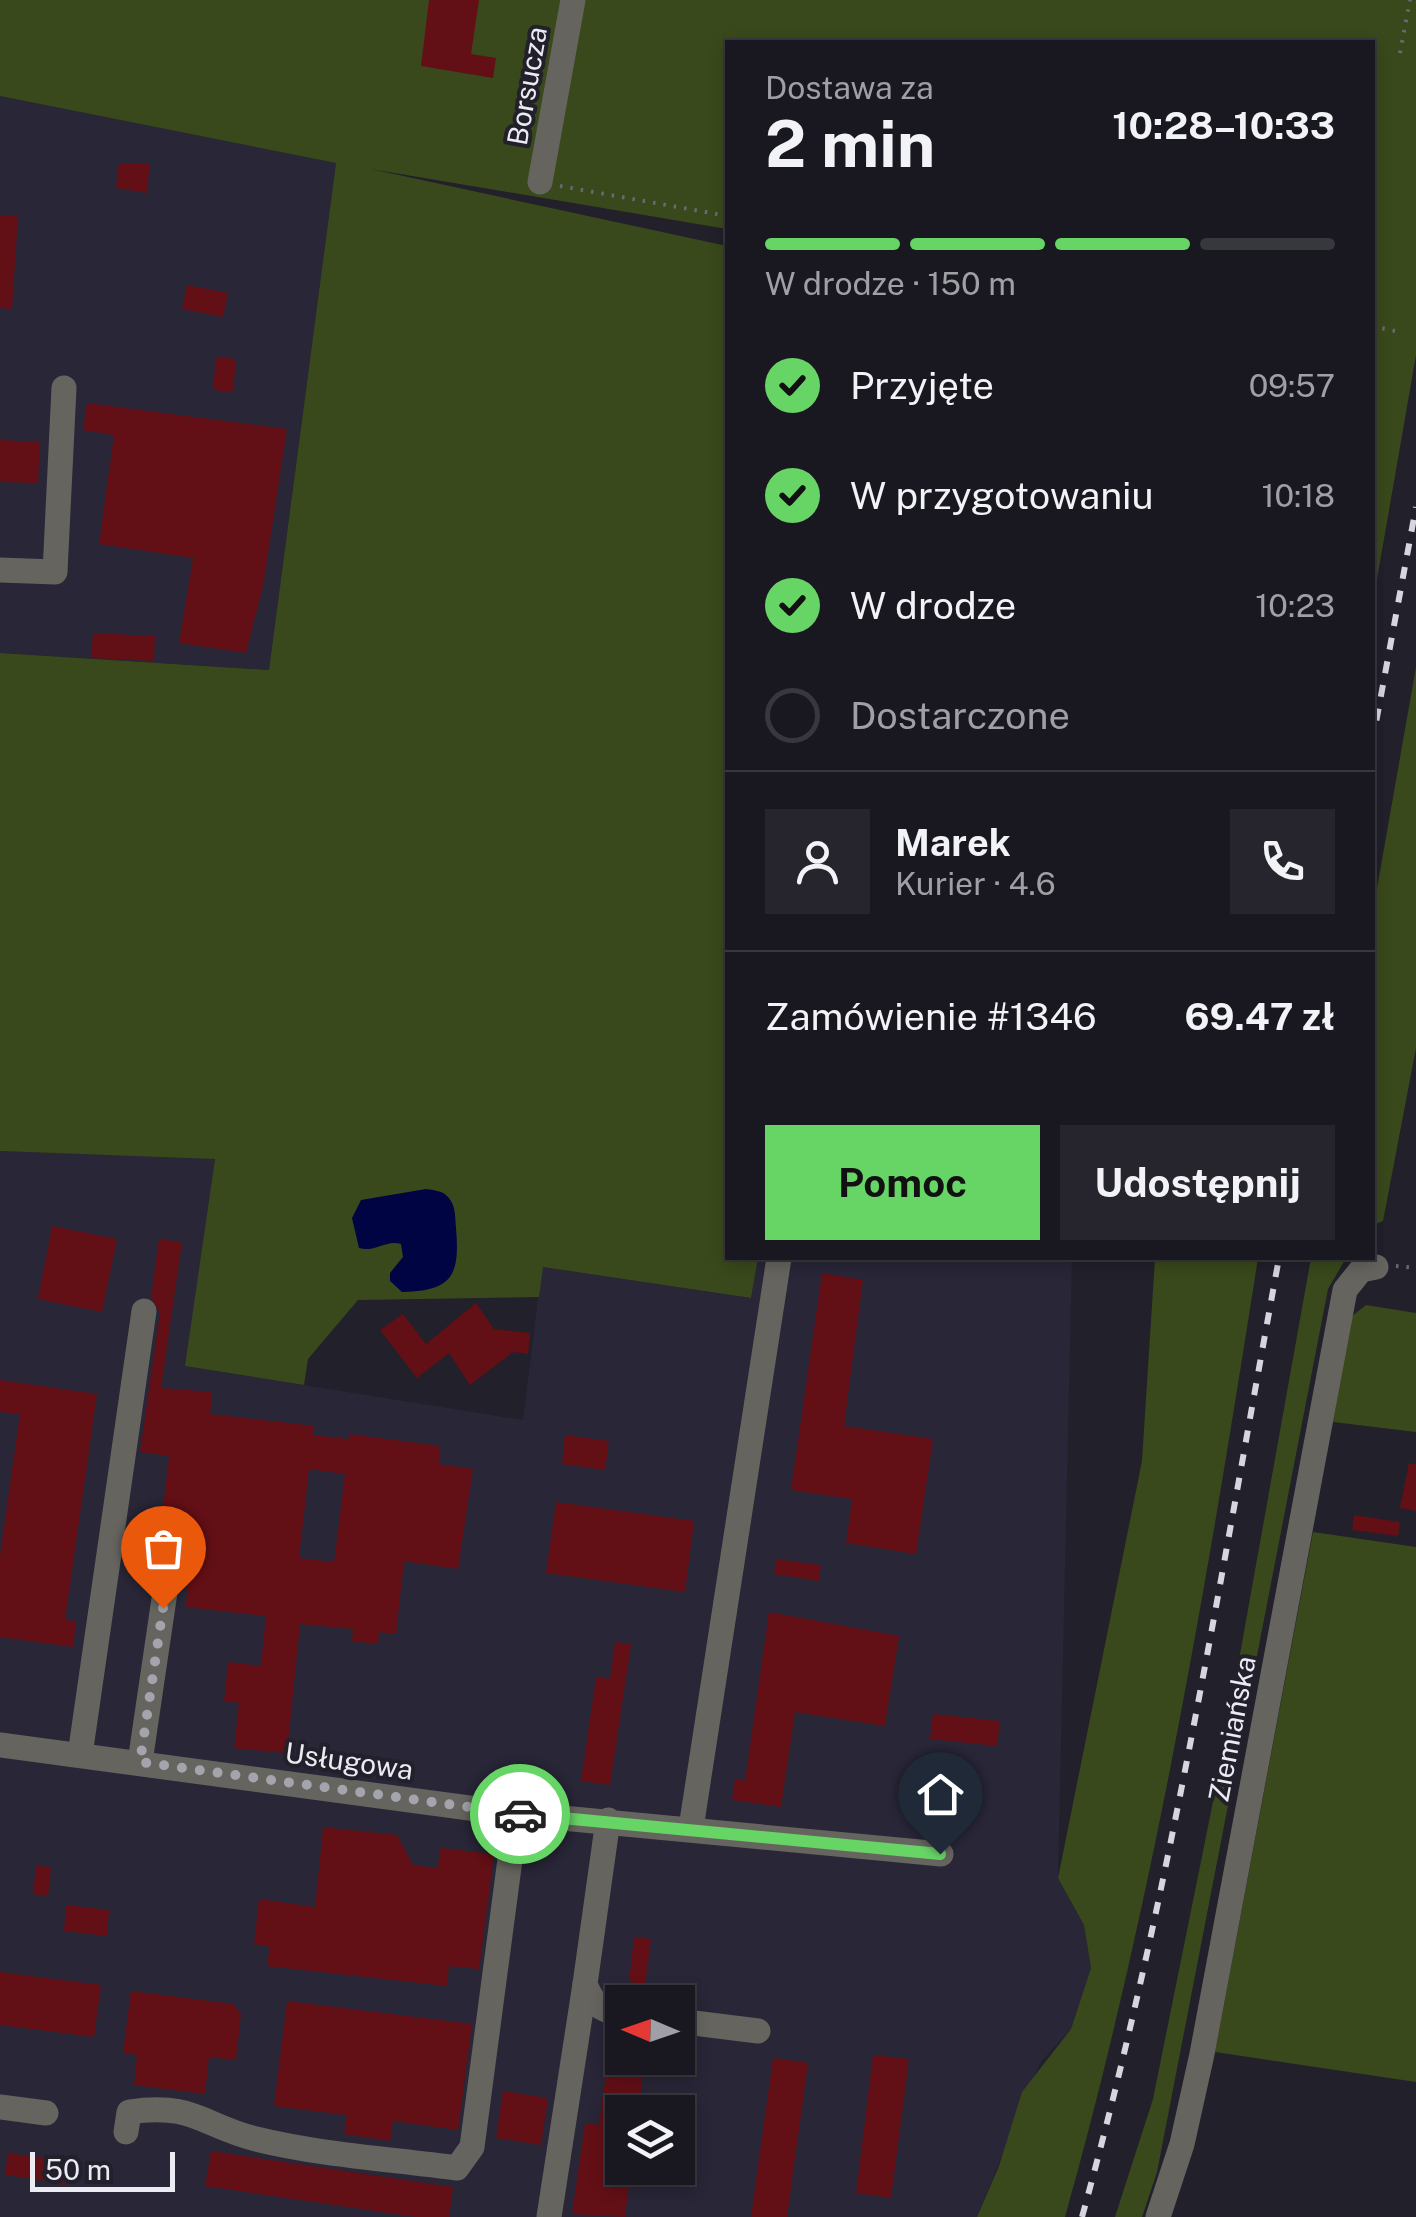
<!DOCTYPE html>
<html lang="pl">
<meta charset="utf-8">
<style>
body{margin:0;font-family:"Public Sans",sans-serif;background:#26252d;color:#f1f3f6;height:100vh;display:flex;flex-direction:column;font-size:38px;white-space:nowrap}
*{box-sizing:border-box;margin:0}
p{font-size:32px;color:#9fa0a5}
.icon{flex:none;width:55px;height:55px;fill:none;stroke:currentColor;stroke-width:2;stroke-linecap:round;stroke-linejoin:round}
.map{position:relative;flex:1;overflow:hidden}
.side{position:absolute;left:725px;top:40px;width:650px;height:1220px;display:flex;flex-direction:column;background:#191820;border-radius:0px;box-shadow:0 5px 15px #0003,0 0 0 2px #37373e}
.side>*{flex:none}
.needle{width:65px;rotate:272deg}
.fabs{position:absolute;left:605px;top:1985px;display:grid;gap:20px}
.fabs a{display:grid;place-items:center;width:90px;height:90px;border-radius:0px;background:#191820;box-shadow:0 5px 15px #0003,0 0 0 2px #37373e;font-size:50px}
.scale{position:absolute;left:30px;bottom:25px;width:145px;box-sizing:border-box;padding-left:10px;border:5px solid #ebebf3;border-top:0;font-size:28px;line-height:35px;white-space:nowrap;color:#ebebf3;-webkit-text-stroke:8px #21202b;paint-order:stroke}
.pin{position:absolute;display:grid;place-items:center;width:85px;height:85px;color:#fff;margin:-102px -42px;border-radius:50% 50% 50% 0;rotate:-45deg;box-shadow:0 0 10px #0007}
.pin .icon{rotate:45deg}
.courier{position:absolute;display:grid;place-items:center;width:100px;height:100px;margin:-50px;border:8px solid #67d466;border-radius:50%;background:#fff;color:#222;box-shadow:0 2px 12px #0007}
.overview em{font-style:normal;font-weight:700}
.overview div{display:flex;flex-direction:column-reverse}
.overview{display:flex;align-items:center;justify-content:space-between;height:170px;padding:0 40px}
h1{font-size:65px;font-weight:700;line-height:75px}
.bar{display:grid;grid-template-columns:repeat(4,1fr);gap:15px 10px;align-content:center;height:120px;padding:0 40px}
.bar i{height:12px;border-radius:8px;background:#37373e}
.bar .selected{background:#67d466}
.bar p{grid-column:span 4}
.line{display:flex;align-items:center;gap:25px;padding:0 40px;border-top:2px solid #37373e}
.line div{flex:1}
.round{display:grid;place-items:center;flex:none;width:105px;height:105px;border-radius:0px;background:#26252d}
ol{padding:0 40px;list-style:none}
li{display:flex;align-items:center;gap:30px;height:110px}
li p{margin-inline-start:auto}
li .icon{padding:10px;border-radius:50%;background:#67d466;color:#111;stroke-width:4}
li:last-child{color:#9fa0a5}
li i{width:55px;height:55px;border:5px solid #37373e;border-radius:50%}
.action{display:flex;gap:20px;margin-top:auto;padding:20px 40px}
.action a{flex:1;height:115px;border-radius:0px;background:#67d466;color:#111;font-size:40px;font-weight:700;line-height:115px;text-align:center}
.action a+a{background:#26252d;color:#f1f3f6}
.map>svg:first-child{display:block}
.built{fill:#282637;fill-rule:evenodd}
.green{fill:#39491b}
.water{fill:#000443}
.building{fill:#630f16;fill-rule:evenodd}
.lines{fill:none;stroke-linecap:round;stroke-linejoin:round}
.path{stroke:#696972;stroke-width:4;stroke-dasharray:2.5 8;stroke-linecap:butt}
.minor{stroke:#66645e;stroke-width:25}
.rail{stroke:#d6d6de;stroke-width:6;stroke-dasharray:12 12;stroke-linecap:butt}
.done{stroke:#a4a4ad;stroke-width:10;stroke-dasharray:0 18}
.route{stroke:#67d466;stroke-width:12}
.labels{text-anchor:middle;stroke-width:8;stroke-linejoin:round;paint-order:stroke}
.street-label{font-size:28px;fill:#ebebf3;stroke:#21202b}
</style>
<div class="map">
<svg width="1416" height="2217" viewBox="0 0 1416 2217">
<rect width="100%" height="100%" fill="#21202b"/>
<g class="built">
<polygon points="0,96 336,163 269,670 0,653"/>
<path d="M 0,1151 L 215,1158 L 186,1366 L 523,1420 L 542,1267 L 751,1298 L 758,1258 L 1072,1258 L 1058,1878 L 1084,1925 L 1091,1968 L 1071,2029 L 1040,2063 L 977,2217 L 0,2217 ZM 622,2002 L 678,2002 L 678,2058 L 622,2058 ZM 622,2112 L 678,2112 L 678,2168 L 622,2168 Z"/>
</g>
<g class="green">
<polygon points="0,0 1416,0 1416,355 1373,602 1372,42 728,42 727,229 371,169 727,246 728,1258 758,1258 751,1298 543,1267 539,1297 358,1300 308,1359 304,1385 185,1366 215,1159 0,1151 0,653 269,670 336,163 0,96"/>
<polygon points="1416,667 1416,1048 1383,1221 1373,1225 1373,911"/>
<path d="M 1155,1258 L 1258,1258 C 1208,1578 1153,1904 1065,2217 L 977,2217 L 999,2166 L 1022,2092 L 1071,2029 L 1091,1968 L 1084,1925 L 1058,1878 L 1142,1461 Z"/>
<polygon points="1311,1258 1346,1258 1328,1289 1157,2172 1142,2217 1115,2217 1153,2099 1218,1777"/>
<polygon points="1366,1305 1416,1313 1416,1432 1333,1422 1351,1317"/>
<polygon points="1313,1532 1416,1547 1416,2082 1215,2052"/>
</g>
<path class="water" d="M 426,1189 C 434,1190 443,1191 448,1197 C 456,1205 455,1218 456,1228 C 460,1275 453,1291 402,1292 L 390,1281 L 390,1273 L 403,1257 L 401,1244 C 387,1239 374,1253 359,1248 L 352,1218 L 361,1200 Z"/>
<g class="building">
<polygon points="429,0 479,0 471,54 496,58 493,78 421,66"/>
<polygon points="119,163 150,163 147,193 116,188"/>
<polygon points="0,215 18,216 12,309 0,308"/>
<polygon points="187,285 228,293 223,317 182,309"/>
<polygon points="216,357 236,359 233,392 213,390"/>
<polygon points="87,403 287,429 263,586 246,653 179,643 193,558 99,544 114,435 83,430"/>
<polygon points="0,440 40,442 38,483 0,482"/>
<polygon points="93,633 155,636 154,661 91,658"/>
<polygon points="52,1226 117,1239 102,1312 38,1299"/>
<path d="M 159,1239 L 182,1242 L 161,1388 L 212,1392 L 210,1414 L 314,1426 L 313,1435 L 349,1439 L 350,1434 L 440,1446 L 439,1464 L 473,1469 L 458,1569 L 404,1561 L 396,1634 L 379,1632 L 378,1644 L 352,1641 L 353,1629 L 300,1624 L 287,1753 L 234,1748 L 239,1703 L 224,1701 L 228,1662 L 261,1666 L 266,1616 L 186,1607 L 194,1521 L 175,1515 L 162,1518 L 169,1456 L 140,1452 L 160,1313 L 151,1297 ZM 309,1469 L 345,1474 L 334,1562 L 299,1558 Z"/>
<polygon points="822,1273 863,1280 844,1426 933,1439 916,1554 846,1543 852,1499 791,1490"/>
<polygon points="476,1303 494,1329 530,1333 528,1354 513,1352 470,1385 449,1353 417,1378 380,1330 403,1314 426,1344"/>
<polygon points="0,1380 97,1394 65,1620 76,1621 73,1647 0,1637 0,1556 20,1414 0,1412"/>
<polygon points="565,1435 609,1441 605,1470 562,1464"/>
<polygon points="1409,1463 1416,1464 1416,1511 1400,1508"/>
<polygon points="556,1502 694,1521 685,1592 546,1573"/>
<polygon points="1354,1515 1400,1522 1398,1536 1352,1530"/>
<polygon points="776,1559 821,1565 819,1581 774,1574"/>
<polygon points="769,1612 899,1636 885,1726 795,1712 781,1807 732,1800 735,1779 745,1781"/>
<polygon points="615,1642 631,1644 610,1785 581,1781 596,1677 610,1679"/>
<polygon points="933,1714 1000,1721 997,1746 930,1739"/>
<polygon points="323,1827 397,1835 413,1865 438,1868 440,1848 494,1854 479,1969 449,1966 447,1986 267,1966 270,1947 254,1944 259,1899 315,1907"/>
<polygon points="36,1866 51,1867 48,1896 33,1894"/>
<polygon points="66,1905 109,1910 107,1936 64,1931"/>
<polygon points="634,1937 651,1939 645,1984 629,1982"/>
<polygon points="0,1972 101,1985 94,2037 0,2025"/>
<polygon points="131,1991 233,2004 241,2014 236,2060 209,2057 205,2094 134,2085 137,2055 123,2053"/>
<polygon points="287,2001 472,2024 458,2130 393,2121 390,2141 344,2134 347,2115 274,2106"/>
<polygon points="612,2029 622,2030 622,2058 645,2058 638,2112 622,2112 622,2168 631,2168 625,2217 572,2214 585,2123 599,2125"/>
<polygon points="873,2055 909,2059 891,2198 856,2193"/>
<polygon points="773,2058 808,2063 787,2217 751,2217"/>
<polygon points="503,2091 548,2098 541,2145 496,2138"/>
<polygon points="211,2151 453,2187 449,2217 416,2217 205,2186"/>
<polygon points="8,2153 71,2162 68,2184 5,2175"/>
</g>
<g class="lines">
<g class="path">
<polyline points="1400,53 1410,0"/>
<polyline points="560,186 728,216"/>
<polyline points="1372,326 1400,332"/>
<polyline points="1396,1266 1416,1268"/>
</g>
<g class="minor">
<polyline points="540,182 573,0"/>
<polyline points="0,570 55,572 64,388"/>
<polyline points="0,1745 499,1812 941,1854"/>
<polyline points="80,1755 144,1311"/>
<polyline points="140,1762 174,1531"/>
<path d="M 608,1820 L 585,1984 C 593,2004 600,2011 622,2014"/>
<polyline points="691,1828 779,1258"/>
<polyline points="678,2021 758,2031"/>
<polyline points="0,2107 46,2113"/>
<path d="M 126,2132 L 129,2112 C 193,2102 203,2126 256,2139 C 321,2155 391,2159 457,2168 L 472,2147 L 516,1814"/>
<polyline points="549,2217 585,1984"/>
<polyline points="1158,2217 1182,2144 1202,2054 1345,1290 1361,1270 1376,1267"/>
</g>
<g class="rail">
<polyline points="1372,744 1416,507"/>
<path d="M 1082,2217 C 1169,1902 1220,1579 1279,1258"/>
</g>
</g>
<g class="lines">
<polyline class="done" points="163,1608 140,1762 520,1814"/>
<polyline class="route" points="520,1814 940,1854"/>
</g>
<g class="labels">
<g class="street-label">
<text transform="translate(527 86) rotate(-80)" y="10">Borsucza</text>
<text transform="translate(1232 1729) rotate(-79)" y="10">Ziemiańska</text>
<text transform="translate(349 1761) rotate(8)" y="10">Usługowa</text>
</g>
</g>
</svg>
<div class="fabs">
<a><svg class="needle" viewBox="-14 -14 28 28"><path d="M0-13l5 13h-10z" fill="#e53935"/><path d="M0 13l5-13h-10z" fill="#9fa0a5"/></svg></a>
<a><svg class="icon" aria-label="layers" viewBox="0 0 24 24"><path d="M12 4l9 5-9 5-9-5zM3 14l9 5 9-5"/></svg></a>
</div>
<div class="scale">50 m</div>
<div class="pin" style="left:163px;top:1608px;background:#ea580c"><svg class="icon" aria-label="bag" viewBox="0 0 24 24"><path d="M5 8h14l-1 12H6zM9 8a3 3 0 0 1 6 0"/></svg></div>
<div class="pin" style="left:940px;top:1854px;background:#1f2937"><svg class="icon" aria-label="home" viewBox="0 0 24 24"><path d="M3 11l9-7 9 7M6 9v11h12V9"/></svg></div>
<div class="courier" style="left:520px;top:1814px"><svg class="icon" aria-label="car" viewBox="0 0 24 24"><path d="M5 17H2v-5l4-1 3-4h7l3 4 3 1v5h-3M9 17h6M6 11h13"/><circle cx="7" cy="17" r="2"/><circle cx="17" cy="17" r="2"/></svg></div>
<section class="side">
<div class="overview"><div><h1>2 min</h1><p>Dostawa za</p></div><em>10:28–10:33</em></div>
<div class="bar"><i class="selected"></i><i class="selected"></i><i class="selected"></i><i></i><p>W drodze · 150 m</p></div>
<ol>
<li><svg class="icon" aria-label="check" viewBox="0 0 24 24"><path d="M5 12l5 5 9-10"/></svg>Przyjęte<p>09:57</p></li>
<li><svg class="icon" aria-label="check" viewBox="0 0 24 24"><path d="M5 12l5 5 9-10"/></svg>W przygotowaniu<p>10:18</p></li>
<li><svg class="icon" aria-label="check" viewBox="0 0 24 24"><path d="M5 12l5 5 9-10"/></svg>W drodze<p>10:23</p></li>
<li><i></i>Dostarczone</li>
</ol>
<div class="line" style="height:180px"><a class="round"><svg class="icon" aria-label="person" viewBox="0 0 24 24"><circle cx="12" cy="8" r="4"/><path d="M4 21q1-7 8-7t8 7"/></svg></a><div><b>Marek</b><p>Kurier · 4.6</p></div><a class="round"><svg class="icon" aria-label="phone" viewBox="0 0 24 24"><path d="M5 4h4l2 5-3 2q2 4 5 5l2-3 5 2v4C11 20 4 13 5 4z"/></svg></a></div>
<div class="line" style="height:130px"><div>Zamówienie #1346</div><b>69.47 zł</b></div>
<div class="action"><a>Pomoc</a><a>Udostępnij</a></div>
</section>
</div>
